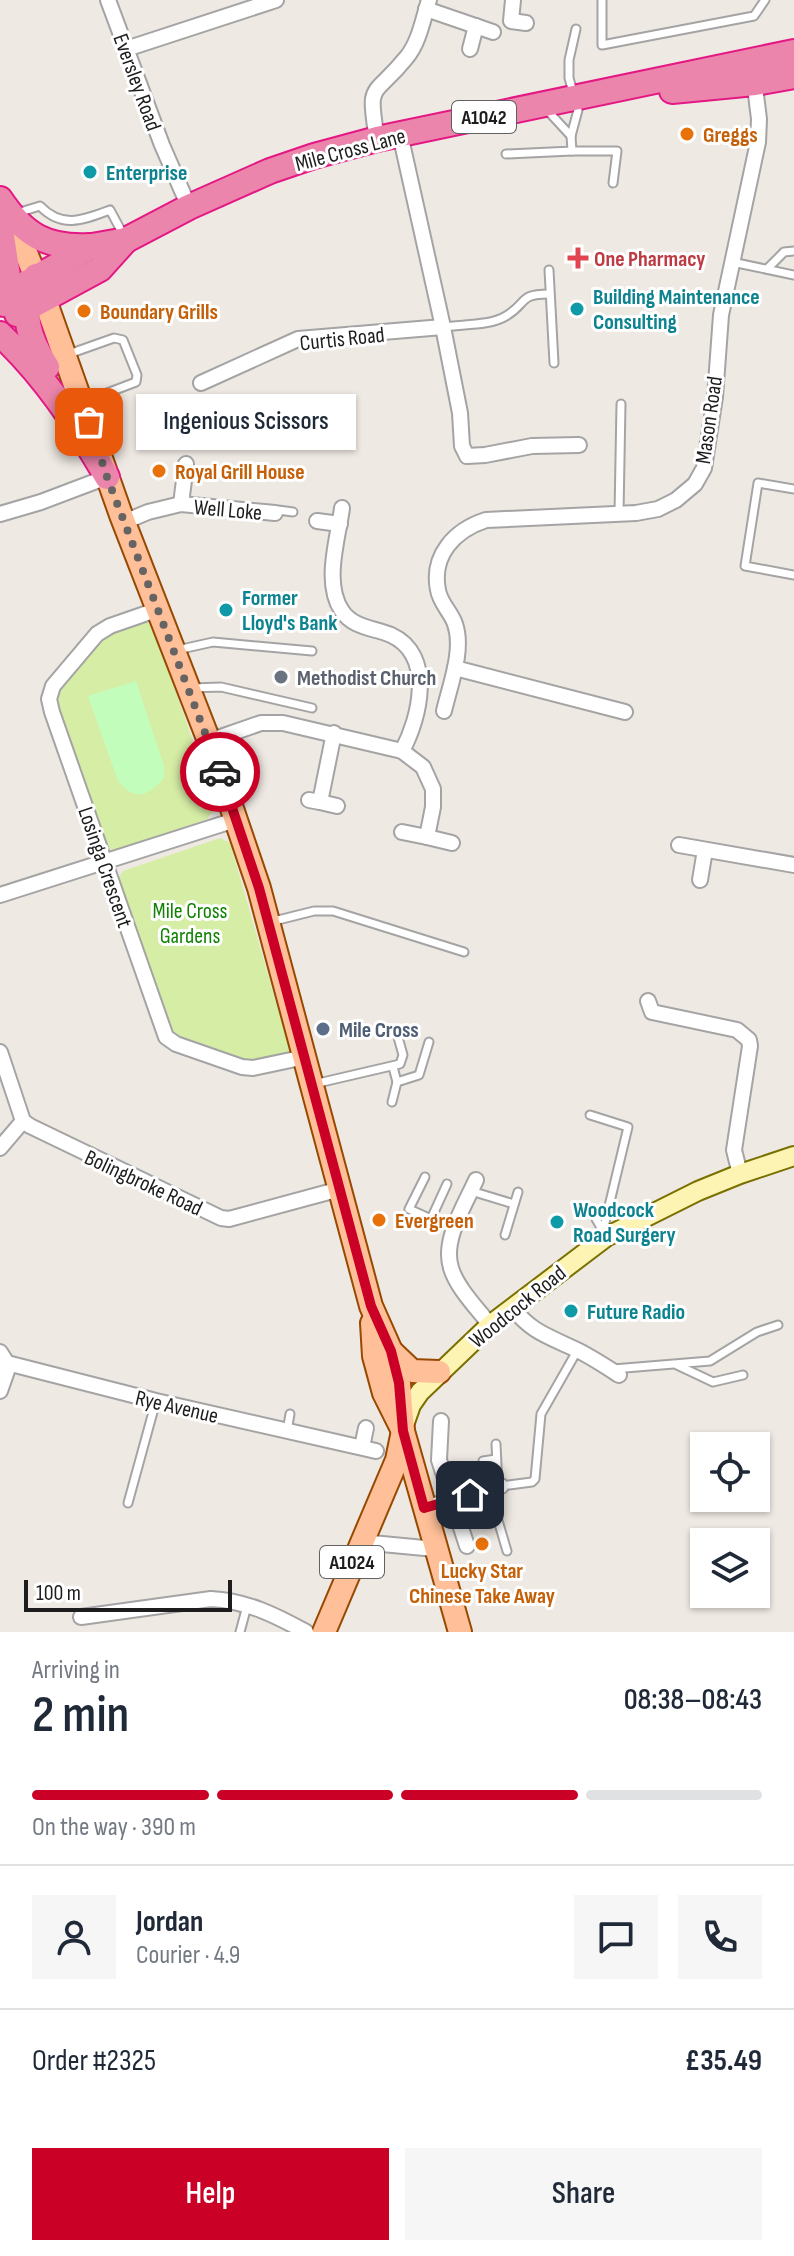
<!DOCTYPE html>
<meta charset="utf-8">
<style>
body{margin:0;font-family:"Sofia Sans Condensed",sans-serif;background:#f6f6f7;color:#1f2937;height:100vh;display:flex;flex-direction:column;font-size:30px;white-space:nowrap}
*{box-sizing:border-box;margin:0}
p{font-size:26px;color:#747a83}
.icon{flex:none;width:44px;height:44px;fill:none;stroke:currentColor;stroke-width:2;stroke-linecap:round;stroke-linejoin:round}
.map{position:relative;height:1632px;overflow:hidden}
.panel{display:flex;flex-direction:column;background:#fff;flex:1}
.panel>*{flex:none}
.tools{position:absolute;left:690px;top:1432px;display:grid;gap:16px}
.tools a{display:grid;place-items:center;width:80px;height:80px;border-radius:0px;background:#fff;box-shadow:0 2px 6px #0004;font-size:40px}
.scale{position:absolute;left:24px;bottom:20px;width:208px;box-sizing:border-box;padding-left:8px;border:4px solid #1d1d1d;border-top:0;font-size:22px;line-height:28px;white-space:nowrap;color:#1d1d1d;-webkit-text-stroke:6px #fff;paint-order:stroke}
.pin{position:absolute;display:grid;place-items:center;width:68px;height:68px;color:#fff;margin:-34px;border-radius:16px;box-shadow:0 4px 12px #0006}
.courier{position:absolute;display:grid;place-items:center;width:80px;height:80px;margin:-40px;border:6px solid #cb0026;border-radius:50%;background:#fff;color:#222;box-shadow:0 2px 10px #0007}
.bubble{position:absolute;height:56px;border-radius:0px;background:#fff;box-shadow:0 2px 6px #0004;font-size:26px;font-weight:600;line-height:56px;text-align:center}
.head em{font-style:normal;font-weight:600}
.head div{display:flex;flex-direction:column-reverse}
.head{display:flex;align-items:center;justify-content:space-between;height:136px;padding:0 32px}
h1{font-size:52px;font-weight:600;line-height:60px}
.bar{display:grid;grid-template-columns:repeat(4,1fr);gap:12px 8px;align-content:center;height:96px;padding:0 32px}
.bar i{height:10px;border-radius:6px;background:#e0e1e3}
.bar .active{background:#cb0026}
.bar p{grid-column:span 4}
.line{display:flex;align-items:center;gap:20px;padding:0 32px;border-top:2px solid #e0e1e3}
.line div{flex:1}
.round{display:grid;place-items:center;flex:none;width:84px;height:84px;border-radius:0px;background:#f6f6f7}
.action{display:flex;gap:16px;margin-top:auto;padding:16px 32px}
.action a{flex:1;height:92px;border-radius:0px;background:#cb0026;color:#fff;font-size:32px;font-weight:600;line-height:92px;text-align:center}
.action a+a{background:#f6f6f7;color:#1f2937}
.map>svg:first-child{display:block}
.grass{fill:#d6eda5}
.park{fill:#c3fdbc}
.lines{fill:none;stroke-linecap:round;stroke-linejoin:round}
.lane-casing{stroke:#a4a4a4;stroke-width:11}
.street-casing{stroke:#a4a4a4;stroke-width:18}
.secondary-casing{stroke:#797000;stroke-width:22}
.primary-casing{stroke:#974900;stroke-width:26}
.highway-casing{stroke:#e41884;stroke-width:28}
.lane{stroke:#fff;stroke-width:7}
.street{stroke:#fff;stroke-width:14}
.secondary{stroke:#fdf3b2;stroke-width:18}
.primary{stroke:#ffbf98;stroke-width:22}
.highway{stroke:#ec85ab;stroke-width:24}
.done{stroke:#666462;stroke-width:8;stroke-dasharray:0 14.4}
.route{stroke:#cb0026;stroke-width:10}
.food-dot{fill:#e8710a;stroke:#fff;stroke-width:3}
.culture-dot{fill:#0f9aa8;stroke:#fff;stroke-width:3}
.health-dot{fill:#e0444e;stroke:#fff;stroke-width:3}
.worship-dot{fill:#6b7280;stroke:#fff;stroke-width:3}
.service-dot{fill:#5c6f8a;stroke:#fff;stroke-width:3}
.labels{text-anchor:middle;stroke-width:6;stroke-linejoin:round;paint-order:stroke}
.shield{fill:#fff;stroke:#616161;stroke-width:2}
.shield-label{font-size:20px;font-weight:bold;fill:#1d1d1d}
.street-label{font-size:22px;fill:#1d1d1d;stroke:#fff}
.food-label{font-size:22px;font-weight:bold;fill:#c56008;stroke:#fff;text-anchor:start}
.culture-label{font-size:22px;font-weight:bold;fill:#0d838f;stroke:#fff;text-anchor:start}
.health-label{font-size:22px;font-weight:bold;fill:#be3a42;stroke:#fff;text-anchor:start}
.worship-label{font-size:22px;font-weight:bold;fill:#5b616d;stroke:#fff;text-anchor:start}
.park-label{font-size:22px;fill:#118304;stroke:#fff}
.service-label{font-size:22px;font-weight:bold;fill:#4e5e75;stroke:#fff;text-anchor:start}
</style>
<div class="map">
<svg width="794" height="1632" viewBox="0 0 794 1632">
<rect width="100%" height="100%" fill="#efe9e3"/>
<g class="grass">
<polygon points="145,621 152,624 216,807 207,819 115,852 102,843 57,709 57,693 105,635"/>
<polygon points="220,838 230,843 290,1051 286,1056 255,1065 177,1041 166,1029 116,882 123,871"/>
</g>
<path class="park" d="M 136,681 L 164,766 L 164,778 C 148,796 135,802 118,781 L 88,696 Z"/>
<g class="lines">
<defs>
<g id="lane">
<polyline points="602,0 602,45 754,16 765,0"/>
<polyline points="547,110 571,136 578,110 569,78 569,60 576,29"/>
<polyline points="572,151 617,151 613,183"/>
<polyline points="506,154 572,151 571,136"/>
<path d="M 17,213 L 40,206 C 62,229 83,220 110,210 L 124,236"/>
<polyline points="732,262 794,275"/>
<polyline points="767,269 784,252 794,251"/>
<polyline points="549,270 554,363"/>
<path d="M 443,327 C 462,324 490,326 506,316 C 528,303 518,294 549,294"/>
<polyline points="66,355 114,338 123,340 137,375 136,382 86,401"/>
<polyline points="794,489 758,483 745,566 794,575"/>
<polyline points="275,513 278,510 293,512"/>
<polyline points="619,514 621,404"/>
<polyline points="177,650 213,642 312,651"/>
<polyline points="191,688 221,687 312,708"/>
<polyline points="270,922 314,911 333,911 464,952"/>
<polyline points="397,1082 419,1075 429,1042"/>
<polyline points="314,1084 400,1064 403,1055 396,1030"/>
<polyline points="392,1102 397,1082 393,1067"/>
<polyline points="590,1115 628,1127 603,1231"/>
<polyline points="425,1177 409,1209 453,1229"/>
<polyline points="471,1191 514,1204"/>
<polyline points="431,1219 447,1184"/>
<polyline points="596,1219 603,1231"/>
<polyline points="505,1235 518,1192"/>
<polyline points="677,1365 713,1382 743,1375"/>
<polyline points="613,1369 710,1361 757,1332 778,1325"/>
<polyline points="287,1431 290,1414"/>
<polyline points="496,1444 498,1487"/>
<polyline points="483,1461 496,1459"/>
<polyline points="501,1486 532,1482 535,1479 541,1414 577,1351"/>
<polyline points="489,1490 507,1551"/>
<polyline points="128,1503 156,1401"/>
<polyline points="240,1632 247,1606"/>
</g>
<g id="street">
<polyline points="108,0 162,145 189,207"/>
<polyline points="513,0 511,21 526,23"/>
<polyline points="426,9 493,32"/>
<polyline points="126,49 276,0"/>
<polyline points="470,49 476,26"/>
<polyline points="400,134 443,327 460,413 462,446 467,456 485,455 532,446 579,445"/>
<path d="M 377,139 C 367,80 373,99 406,58 C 419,43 423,19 429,0"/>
<polyline points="201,383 298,339 443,327"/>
<polyline points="181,504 186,464"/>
<path d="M 342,508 C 338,539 323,583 342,611 C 353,628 375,628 391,635 C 435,655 420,718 402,751"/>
<polyline points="0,514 41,502 107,477"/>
<polyline points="317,521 340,524"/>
<polyline points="124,522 148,512 181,504 275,513"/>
<polyline points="159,609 110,626 97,634 53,686 49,699 52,712 166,1037 176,1044 242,1067 253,1068 305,1057"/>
<polyline points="455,668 625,712"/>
<path d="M 444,711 C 450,685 464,650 455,624 C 451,612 440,603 438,590 C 431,555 455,530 486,520 L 636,513 L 658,509 L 676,500 L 695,484 L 704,468 L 715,397 L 721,315 L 758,142 L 759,119 L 754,79"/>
<polyline points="209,741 261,723 283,723 402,751 423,767 433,789 433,807 427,837 402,832"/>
<polyline points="309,800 320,802 334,733"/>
<polyline points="320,802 337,806"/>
<polyline points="427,837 452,843"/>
<polyline points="679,845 794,865"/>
<polyline points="700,880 705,850"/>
<polyline points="0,895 235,820"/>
<polyline points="648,1001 652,1012 737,1030 749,1040 750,1046 734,1150 740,1174"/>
<polyline points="0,1052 23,1121 30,1126 221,1218 229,1219 340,1189"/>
<polyline points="0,1148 23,1121"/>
<path d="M 476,1180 C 465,1205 442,1240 451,1268 C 457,1288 477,1308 490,1325"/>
<path d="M 512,1307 C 531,1332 548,1336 575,1349 C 590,1356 605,1366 619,1375"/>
<polyline points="0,1352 7,1363 156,1401 376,1451"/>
<polyline points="0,1391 7,1371 7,1363"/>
<polyline points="441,1421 439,1460 467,1546"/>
<polyline points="362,1447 366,1428"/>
<polyline points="424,1508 501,1486"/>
<polyline points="361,1542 435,1549"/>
<path d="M 81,1617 L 211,1599 C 247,1601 275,1615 306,1632"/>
</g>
<polyline id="secondary" points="404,1425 411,1405 420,1392 490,1325 606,1237 698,1191 740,1174 794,1156"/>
<g id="primary">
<polyline points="11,216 45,300 121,515 209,741 259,888 371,1306 391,1351 399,1383 403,1431 397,1460 324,1632"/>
<polyline points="372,1323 374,1356 384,1393 403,1431 460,1632"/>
<polyline points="392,1352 412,1371 439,1372"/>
</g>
<g id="highway">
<polyline points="672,91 755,83 794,76"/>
<path d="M 0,199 C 24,235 46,248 89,246"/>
<polyline points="0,223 8,276 4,304"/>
<path d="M 36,276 C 21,312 26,335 47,367"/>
<polyline points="0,298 92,246 126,240 189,207 270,171 314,156 377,139 794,52"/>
<polyline points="17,314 100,269 126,240"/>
<path d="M 0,334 C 45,376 76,424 107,477"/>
</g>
</defs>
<use href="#lane" class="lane-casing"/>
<use href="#street" class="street-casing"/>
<use href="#secondary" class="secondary-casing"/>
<use href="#primary" class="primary-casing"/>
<use href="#highway" class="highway-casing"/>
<use href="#lane" class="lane"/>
<use href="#street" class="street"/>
<use href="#secondary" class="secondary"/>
<use href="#primary" class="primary"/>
<use href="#highway" class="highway"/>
</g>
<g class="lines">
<polyline class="done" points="89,422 107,477 220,772"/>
<polyline class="route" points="220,772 259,888 371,1306 391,1351 399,1383 403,1431 424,1508 470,1495"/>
</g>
<g class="food-dot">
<circle cx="687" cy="134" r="8"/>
<circle cx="84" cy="311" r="8"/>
<circle cx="159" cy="471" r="8"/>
<circle cx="379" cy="1220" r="8"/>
<circle cx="482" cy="1544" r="8"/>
</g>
<g class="culture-dot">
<circle cx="90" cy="172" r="8"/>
<circle cx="577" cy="309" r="8"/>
<circle cx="226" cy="610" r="8"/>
<circle cx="557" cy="1222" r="8"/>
<circle cx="571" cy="1311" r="8"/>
</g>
<path class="health-dot" d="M574 246h8v8h8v8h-8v8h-8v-8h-8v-8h8z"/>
<circle class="worship-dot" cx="281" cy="677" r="8"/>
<circle class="service-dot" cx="323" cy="1029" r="8"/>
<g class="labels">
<g class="shield">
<rect x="452" y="101" width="64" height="32" rx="6"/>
<rect x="320" y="1546" width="64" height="32" rx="6"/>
</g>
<g class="shield-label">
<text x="484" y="124">A1042</text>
<text x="352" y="1569">A1024</text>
</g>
<g class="street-label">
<text transform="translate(138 82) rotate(70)" y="8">Eversley Road</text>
<text transform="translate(350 149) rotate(-15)" y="8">Mile Cross Lane</text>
<text transform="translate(342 338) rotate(-6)" y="8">Curtis Road</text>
<text transform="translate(708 420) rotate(-82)" y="8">Mason Road</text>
<text transform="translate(228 509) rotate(5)" y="8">Well Loke</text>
<text transform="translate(106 867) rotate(71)" y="8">Losinga Crescent</text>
<text transform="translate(144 1182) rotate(25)" y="8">Bolingbroke Road</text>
<text transform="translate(517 1306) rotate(-39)" y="8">Woodcock Road</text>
<text transform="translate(177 1406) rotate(13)" y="8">Rye Avenue</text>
</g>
<g class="food-label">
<text x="703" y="142">Greggs</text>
<text x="100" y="319">Boundary Grills</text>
<text x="175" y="479">Royal Grill House</text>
<text x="395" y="1228">Evergreen</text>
<text x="482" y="1578" text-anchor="middle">Lucky Star<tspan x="482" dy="25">Chinese Take Away</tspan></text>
</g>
<g class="culture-label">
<text x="106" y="180">Enterprise</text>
<text x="593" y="304">Building Maintenance<tspan x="593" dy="25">Consulting</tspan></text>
<text x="242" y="605">Former<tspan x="242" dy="25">Lloyd's Bank</tspan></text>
<text x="573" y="1217">Woodcock<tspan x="573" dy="25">Road Surgery</tspan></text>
<text x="587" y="1319">Future Radio</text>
</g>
<g class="health-label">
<text x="594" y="266">One Pharmacy</text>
</g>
<g class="worship-label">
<text x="297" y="685">Methodist Church</text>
</g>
<g class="park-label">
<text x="190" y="918">Mile Cross<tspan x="190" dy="25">Gardens</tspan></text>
</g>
<g class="service-label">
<text x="339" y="1037">Mile Cross</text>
</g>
</g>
</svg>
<div class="tools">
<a><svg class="icon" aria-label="locate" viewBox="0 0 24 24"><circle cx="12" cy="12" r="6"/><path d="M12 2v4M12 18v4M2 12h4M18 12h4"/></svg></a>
<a><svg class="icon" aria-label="layers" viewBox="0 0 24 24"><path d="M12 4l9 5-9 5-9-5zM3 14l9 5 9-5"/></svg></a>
</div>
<div class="scale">100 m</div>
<div class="pin" style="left:89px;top:422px;background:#ea580c"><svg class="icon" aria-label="bag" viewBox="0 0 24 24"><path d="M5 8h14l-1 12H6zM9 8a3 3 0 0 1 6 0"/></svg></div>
<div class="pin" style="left:470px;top:1495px;background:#1f2937"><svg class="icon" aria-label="home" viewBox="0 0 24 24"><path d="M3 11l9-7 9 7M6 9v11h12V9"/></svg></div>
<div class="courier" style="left:220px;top:772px"><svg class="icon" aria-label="car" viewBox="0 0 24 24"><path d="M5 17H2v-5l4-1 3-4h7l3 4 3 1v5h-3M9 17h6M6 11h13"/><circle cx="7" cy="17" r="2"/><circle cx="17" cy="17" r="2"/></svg></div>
<div class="bubble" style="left:136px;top:394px;width:220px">Ingenious Scissors</div>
</div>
<section class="panel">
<div class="head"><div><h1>2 min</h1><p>Arriving in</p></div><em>08:38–08:43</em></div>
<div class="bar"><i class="active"></i><i class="active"></i><i class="active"></i><i></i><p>On the way · 390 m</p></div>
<div class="line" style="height:144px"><a class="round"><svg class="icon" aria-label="person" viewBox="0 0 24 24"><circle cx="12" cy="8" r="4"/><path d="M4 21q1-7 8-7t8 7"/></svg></a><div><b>Jordan</b><p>Courier · 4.9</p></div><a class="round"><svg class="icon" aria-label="chat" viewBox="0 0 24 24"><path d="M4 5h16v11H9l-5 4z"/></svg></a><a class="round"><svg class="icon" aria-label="phone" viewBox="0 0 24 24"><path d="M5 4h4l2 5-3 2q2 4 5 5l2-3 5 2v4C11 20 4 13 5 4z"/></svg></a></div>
<div class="line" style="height:104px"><div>Order #2325</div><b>£35.49</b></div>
<div class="action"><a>Help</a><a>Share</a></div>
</section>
